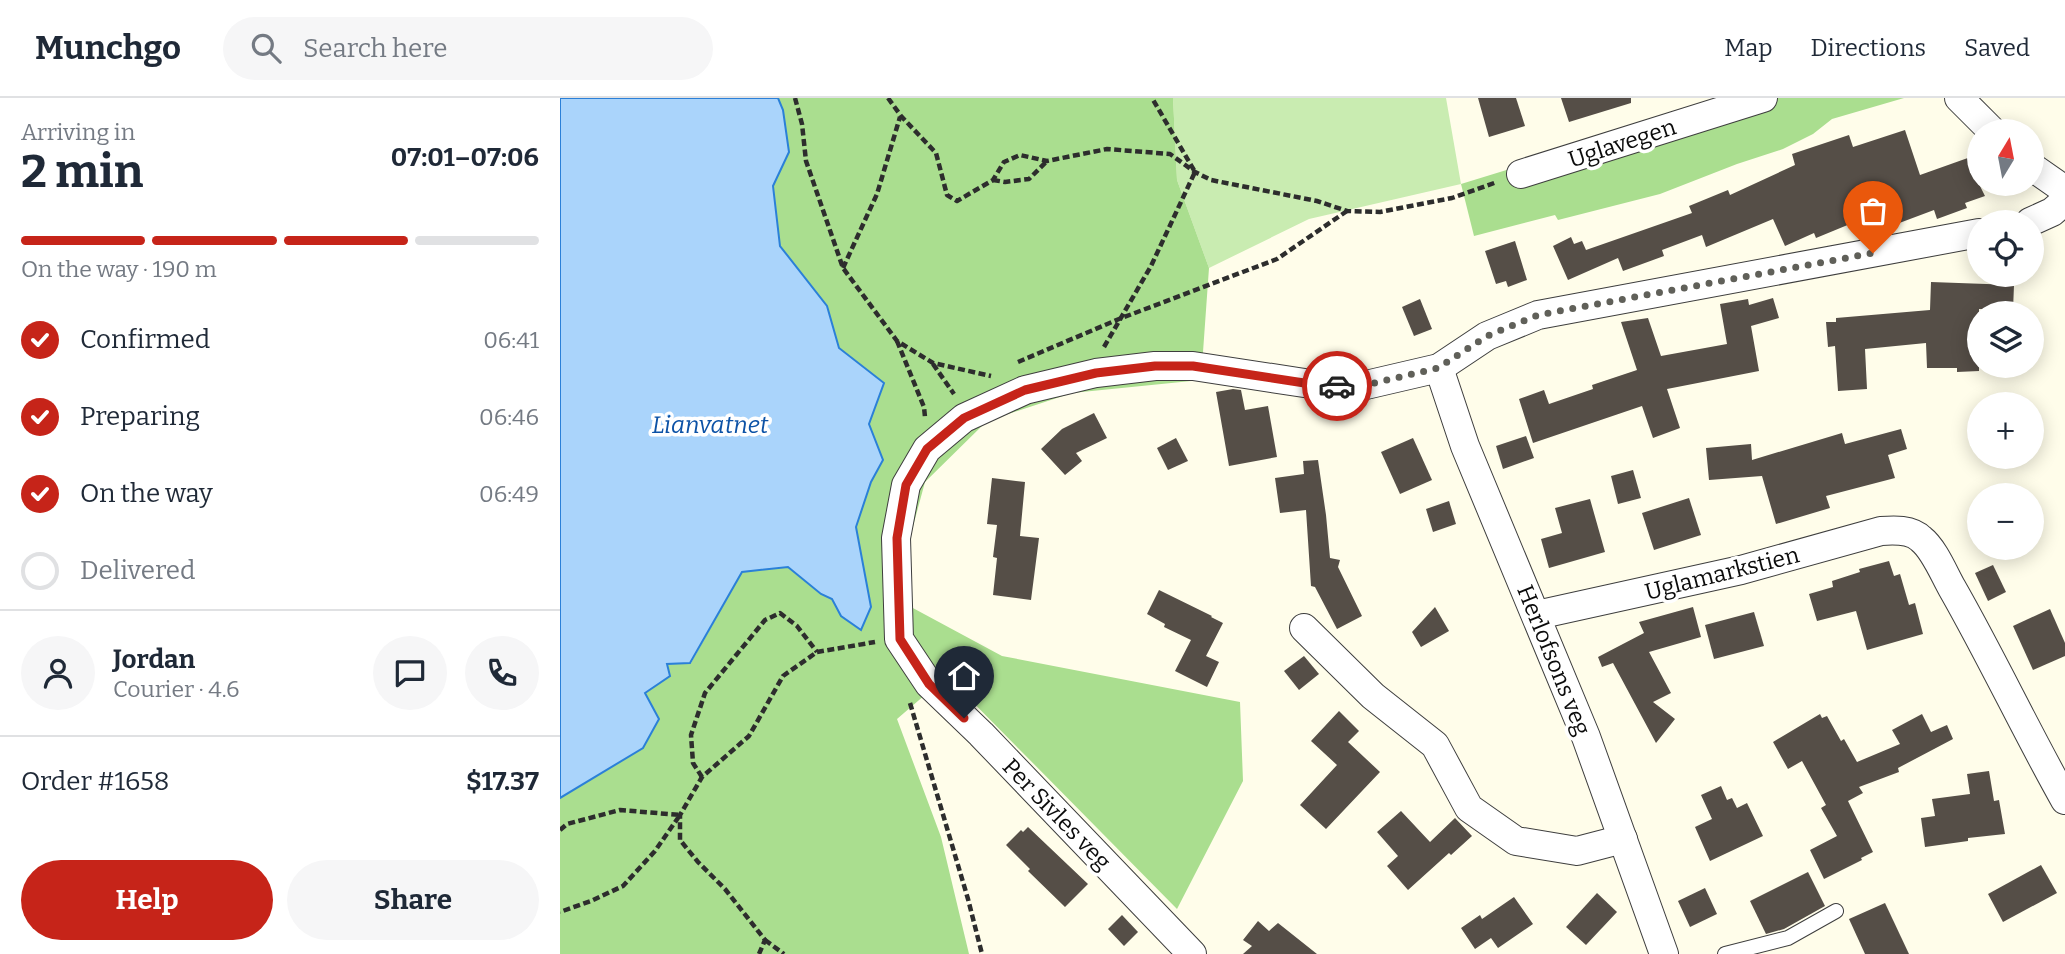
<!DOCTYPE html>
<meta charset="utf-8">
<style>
body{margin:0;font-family:Bitter,serif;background:#f6f6f7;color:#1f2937;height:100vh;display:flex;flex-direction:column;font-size:26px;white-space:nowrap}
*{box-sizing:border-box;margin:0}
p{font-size:23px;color:#747a83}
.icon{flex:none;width:38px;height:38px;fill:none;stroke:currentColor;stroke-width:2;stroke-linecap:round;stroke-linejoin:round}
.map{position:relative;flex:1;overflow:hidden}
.side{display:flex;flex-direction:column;background:#fff;width:560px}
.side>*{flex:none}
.needle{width:46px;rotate:10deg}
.controls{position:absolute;left:1407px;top:21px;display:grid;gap:14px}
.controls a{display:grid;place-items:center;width:77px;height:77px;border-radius:50%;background:#fff;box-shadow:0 4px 18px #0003;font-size:35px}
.pin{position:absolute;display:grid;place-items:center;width:60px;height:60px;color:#fff;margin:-72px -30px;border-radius:50% 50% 50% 0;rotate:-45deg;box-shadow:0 0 7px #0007}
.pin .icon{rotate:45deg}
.courier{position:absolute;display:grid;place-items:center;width:70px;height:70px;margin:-35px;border:5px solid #c62419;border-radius:50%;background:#fff;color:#222;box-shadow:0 2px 9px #0007}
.summary em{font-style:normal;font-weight:700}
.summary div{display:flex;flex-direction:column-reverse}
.summary{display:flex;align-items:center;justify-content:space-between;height:119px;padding:0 21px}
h1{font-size:46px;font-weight:700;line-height:52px}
.bar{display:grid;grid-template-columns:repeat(4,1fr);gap:10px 7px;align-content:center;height:84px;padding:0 21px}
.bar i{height:9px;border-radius:5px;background:#e0e1e3}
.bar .active{background:#c62419}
.bar p{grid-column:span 4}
.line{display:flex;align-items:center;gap:18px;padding:0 21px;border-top:2px solid #e0e1e3}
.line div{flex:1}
.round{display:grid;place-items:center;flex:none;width:74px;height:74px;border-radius:37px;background:#f6f6f7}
ol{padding:0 21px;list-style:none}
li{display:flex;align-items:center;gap:21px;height:77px}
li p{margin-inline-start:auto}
li .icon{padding:7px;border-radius:50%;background:#c62419;color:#fff;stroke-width:4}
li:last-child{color:#747a83}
li i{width:38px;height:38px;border:4px solid #e0e1e3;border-radius:50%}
.primary-button{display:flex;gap:14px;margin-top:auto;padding:14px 21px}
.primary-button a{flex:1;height:80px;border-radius:42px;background:#c62419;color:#fff;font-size:28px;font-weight:700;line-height:80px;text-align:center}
.primary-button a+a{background:#f6f6f7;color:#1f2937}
header{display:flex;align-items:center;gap:42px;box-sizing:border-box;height:98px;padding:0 35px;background:#fff;border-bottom:2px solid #e0e1e3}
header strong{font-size:33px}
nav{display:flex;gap:38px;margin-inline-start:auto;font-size:24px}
.search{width:490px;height:63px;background:#f6f6f7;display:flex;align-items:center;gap:18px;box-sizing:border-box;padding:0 24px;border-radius:38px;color:#747a83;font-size:26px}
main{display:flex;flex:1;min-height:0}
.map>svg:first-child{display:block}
.green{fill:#c9ecb1}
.forest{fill:#aade8f}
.water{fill:#aad4fb;stroke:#2b80d8;stroke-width:2}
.building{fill:#554e47}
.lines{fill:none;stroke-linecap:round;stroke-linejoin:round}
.lane-casing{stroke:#3e3e3e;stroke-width:16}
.street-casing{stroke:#3e3e3e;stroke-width:30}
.path{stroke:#2d2d2d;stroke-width:4.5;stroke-dasharray:7 3.5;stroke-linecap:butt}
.lane{stroke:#fff;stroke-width:14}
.street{stroke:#fff;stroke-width:28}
.done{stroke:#606059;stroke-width:7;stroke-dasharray:0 12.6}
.route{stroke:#c62419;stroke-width:9}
.labels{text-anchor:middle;stroke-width:7;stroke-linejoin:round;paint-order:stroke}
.street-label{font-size:23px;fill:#0b0b0b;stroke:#fff}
.water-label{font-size:24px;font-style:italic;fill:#0c52a6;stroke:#fff}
</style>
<header>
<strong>Munchgo</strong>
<div class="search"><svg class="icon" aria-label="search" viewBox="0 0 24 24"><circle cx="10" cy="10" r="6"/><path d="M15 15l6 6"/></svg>Search here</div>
<nav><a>Map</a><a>Directions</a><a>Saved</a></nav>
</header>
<main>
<section class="side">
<div class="summary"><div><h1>2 min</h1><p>Arriving in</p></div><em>07:01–07:06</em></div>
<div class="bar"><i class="active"></i><i class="active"></i><i class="active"></i><i></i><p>On the way · 190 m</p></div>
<ol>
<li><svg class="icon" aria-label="check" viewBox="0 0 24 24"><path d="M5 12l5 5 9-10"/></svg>Confirmed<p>06:41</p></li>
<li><svg class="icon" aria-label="check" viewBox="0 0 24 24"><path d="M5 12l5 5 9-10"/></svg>Preparing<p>06:46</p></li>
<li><svg class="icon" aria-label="check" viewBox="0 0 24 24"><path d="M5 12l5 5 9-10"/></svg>On the way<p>06:49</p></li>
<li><i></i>Delivered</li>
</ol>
<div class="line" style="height:126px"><a class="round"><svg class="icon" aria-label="person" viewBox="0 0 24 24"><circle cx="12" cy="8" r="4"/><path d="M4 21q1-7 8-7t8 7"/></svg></a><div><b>Jordan</b><p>Courier · 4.6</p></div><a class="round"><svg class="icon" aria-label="chat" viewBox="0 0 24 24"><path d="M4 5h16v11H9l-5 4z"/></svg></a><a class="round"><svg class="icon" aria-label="phone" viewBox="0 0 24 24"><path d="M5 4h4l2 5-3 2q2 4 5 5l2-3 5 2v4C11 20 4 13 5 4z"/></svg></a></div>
<div class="line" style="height:91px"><div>Order #1658</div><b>$17.37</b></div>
<div class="primary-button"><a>Help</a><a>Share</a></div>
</section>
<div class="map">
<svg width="1505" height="856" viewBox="0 0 1505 856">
<rect width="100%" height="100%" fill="#fffdea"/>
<polygon class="green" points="613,0 886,0 901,86 749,121 649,170 617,82"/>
<g class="forest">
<polygon points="218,0 613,0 617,82 649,170 641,282 512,295 427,323 365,384 345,458 351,509 442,558 680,604 683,683 617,811 387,578 337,621 381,739 409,856 0,856 0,700 83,650 85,595 110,578 107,566 131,565 182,474 228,469 261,496 273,500 281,518 311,510 296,429 311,384 323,362 309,326 324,285 279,250 267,208 220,148 213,88 229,54 223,12"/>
<polygon points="1179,0 1344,0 1272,21 1253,36 1223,51 1177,66 1100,96 998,122 995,117 914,138 901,86"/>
</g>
<polygon class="water" points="0,0 218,0 223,12 229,54 213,88 220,148 267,208 279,250 324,285 309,326 323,362 311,384 296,429 311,509 301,532 281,518 272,501 261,496 228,469 182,474 130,565 107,566 110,578 85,595 99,621 83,650 0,700"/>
<g class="building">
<polygon points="918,0 956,0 965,28 929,39"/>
<polygon points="1001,0 1071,0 1071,5 1009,24"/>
<polygon points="1345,32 1360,77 1419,56 1419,86 1425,98 1405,105 1407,110 1377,121 1374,112 1326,130 1324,126 1294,136 1290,126 1256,140 1254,135 1225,148 1213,121 1146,149 1142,137 1102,152 1104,158 1063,173 1058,160 1008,182 993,148 1011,139 1014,146 1022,143 1026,152 1132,115 1129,108 1168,92 1170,97 1235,67 1232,56 1289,37 1293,49"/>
<polygon points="955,143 967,182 948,189 946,183 936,186 925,153"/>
<polygon points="1371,184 1454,187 1453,212 1419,211 1419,273 1397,274 1397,270 1367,270 1366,245 1305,251 1307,291 1278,293 1275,248 1268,249 1266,224 1276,224 1276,220 1370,212"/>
<polygon points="1213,200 1219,220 1191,228 1199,273 1107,291 1120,330 1093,340 1082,308 973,345 959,301 984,292 989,306 1033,291 1032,287 1077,272 1061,224 1088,220 1101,258 1167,246 1160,206 1188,201 1189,207"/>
<polygon points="860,201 872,231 854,238 842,209"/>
<polygon points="673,291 681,292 685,312 708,308 717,359 669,368 656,294"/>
<polygon points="534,315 547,340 516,355 522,363 505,377 481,351 502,331"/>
<polygon points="1341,331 1347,351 1328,357 1335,380 1266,398 1270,410 1216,426 1202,378 1149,382 1146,350 1191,346 1192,362 1282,335 1285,346"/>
<polygon points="966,338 974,360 943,371 936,348"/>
<polygon points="616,340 628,363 608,372 597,350"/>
<polygon points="853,340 872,382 840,396 821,354"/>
<polygon points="758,362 766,417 770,460 780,462 778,469 802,518 777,531 755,489 751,488 746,412 720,415 715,380 744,376 743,363"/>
<polygon points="1073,372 1081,400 1058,406 1051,378"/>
<polygon points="432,380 465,384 460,438 479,440 471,502 433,497 437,460 433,459 437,427 427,426"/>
<polygon points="1129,400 1141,437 1094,452 1082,415"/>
<polygon points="1030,401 1045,454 989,470 981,441 1002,435 995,410"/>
<polygon points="889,403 896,426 873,434 866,411"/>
<polygon points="1329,463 1334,478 1340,476 1349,507 1355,505 1363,536 1307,552 1296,513 1257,523 1249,496 1273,489 1272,483 1300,474 1299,471"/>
<polygon points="1433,467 1446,494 1428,503 1415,475"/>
<polygon points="599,492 652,518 651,519 663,525 646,558 659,564 647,589 615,573 631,542 604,529 605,526 587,516"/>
<polygon points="875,509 889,533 861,549 852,534"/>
<polygon points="1133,509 1141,539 1089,554 1111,595 1093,604 1115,621 1096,645 1053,565 1042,569 1038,559 1084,535 1079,524"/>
<polygon points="1490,511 1505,545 1505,558 1473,572 1453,528"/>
<polygon points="1194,514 1204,548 1154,561 1145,527"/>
<polygon points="744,558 759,576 739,592 724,573"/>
<polygon points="779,613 799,633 788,644 820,674 766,731 740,707 777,667 751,643"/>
<polygon points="1260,616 1262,620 1267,618 1281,643 1284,641 1297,664 1340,646 1332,632 1362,616 1371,634 1387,627 1393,641 1338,670 1339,674 1299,689 1303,695 1288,703 1313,754 1301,760 1302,762 1264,781 1250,752 1277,738 1261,710 1266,707 1242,663 1228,671 1213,644"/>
<polygon points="1429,673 1434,703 1439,702 1445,736 1408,740 1408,743 1365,749 1361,720 1375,718 1372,701 1410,696 1407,676"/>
<polygon points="1161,688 1167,702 1172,700 1177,710 1187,705 1203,738 1150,763 1135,729 1152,721 1141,697"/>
<polygon points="841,713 870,744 895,720 912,738 891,757 889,755 848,792 827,768 838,758 817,734"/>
<polygon points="468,729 528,786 505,809 468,773 470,771 446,747 461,732 463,734"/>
<polygon points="1481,767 1497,795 1443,824 1428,796"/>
<polygon points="1248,774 1265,808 1224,831 1206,836 1190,803"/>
<polygon points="1145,790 1157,816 1130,829 1118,803"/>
<polygon points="1037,795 1057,814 1026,847 1006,829"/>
<polygon points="954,799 973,826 938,850 931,840 915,851 901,830 920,817 922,821"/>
<polygon points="1325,805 1349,856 1305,856 1289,821"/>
<polygon points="562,817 578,834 564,848 548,831"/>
<polygon points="698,823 709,833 718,825 757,856 683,856 692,848 683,842"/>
</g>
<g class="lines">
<defs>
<polyline id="lane" points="1165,856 1228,840 1276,813"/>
<g id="street">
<polyline points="1399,0 1432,33"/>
<polyline points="1472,69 1505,92"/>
<polyline points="961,76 1203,0"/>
<polyline points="1470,124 1492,114 1505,103"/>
<polyline points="879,270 905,348 1026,639 1104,856"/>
<path d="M 977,517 L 1181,472 L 1321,433 C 1334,432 1351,431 1361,441 C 1374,451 1384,476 1392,490 C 1432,560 1466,633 1505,702"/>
<polyline points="744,530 813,598 875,647 909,710 956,743 1017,753 1063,741"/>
<polyline points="632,856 421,636 369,586 339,541 336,440 346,387 367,351 404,320 465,292 536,275 595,268 633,268 764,288 806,287 879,270 927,238 978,217 1419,135"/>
</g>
</defs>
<use href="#lane" class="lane-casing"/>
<use href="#street" class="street-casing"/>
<g class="path">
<polyline points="235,0 242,26 246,63 283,170 337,243 373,265 431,278"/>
<polyline points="328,0 341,18 376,55 387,97 397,103 433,82 444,64 460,57 487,63 547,51 610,56 635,74 651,82 757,103 787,113 820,114 892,100 937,84"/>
<polyline points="433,82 445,84 469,81 487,63"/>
<polyline points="283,170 317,96 340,19"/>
<polyline points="337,243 364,309 365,319"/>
<polyline points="544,249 591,168 635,74 592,0"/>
<polyline points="458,264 559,221 717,161 787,113"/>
<polyline points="373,266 394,296"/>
<polyline points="350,605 408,801 422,856"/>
<polyline points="142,679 133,665 131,637 145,595 205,522 220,515 237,528 257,554"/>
<polyline points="0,732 7,726 60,712 120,717 95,753 63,788 31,803 0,814"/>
<polyline points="205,842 224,856"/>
<polyline points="199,856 205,842 165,791 138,764 120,742 120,717 142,679 189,638 223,578 257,554 315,544"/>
</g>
<use href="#lane" class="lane"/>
<use href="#street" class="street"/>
</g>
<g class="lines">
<polyline class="done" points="777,288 806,287 878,270 927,238 978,217 1313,155"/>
<polyline class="route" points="404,620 369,586 340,541 337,440 346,387 367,351 404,320 465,292 536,275 595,268 633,268 764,288 777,288"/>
</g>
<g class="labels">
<g class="street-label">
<text transform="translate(1062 45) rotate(-18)" y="8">Uglavegen</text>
<text transform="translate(1162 475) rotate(-14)" y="8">Uglamarkstien</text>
<text transform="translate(994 562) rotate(68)" y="8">Herlofsons veg</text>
<text transform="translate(497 716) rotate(46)" y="8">Per Sivles veg</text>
</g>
<g class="water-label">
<text x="150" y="335">Lianvatnet</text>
</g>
</g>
</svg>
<div class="controls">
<a><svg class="needle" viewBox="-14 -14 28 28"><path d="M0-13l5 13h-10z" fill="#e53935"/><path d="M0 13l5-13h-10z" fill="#747a83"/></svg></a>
<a><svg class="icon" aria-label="locate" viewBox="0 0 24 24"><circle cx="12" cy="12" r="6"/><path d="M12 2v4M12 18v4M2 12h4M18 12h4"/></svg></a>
<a><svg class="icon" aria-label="layers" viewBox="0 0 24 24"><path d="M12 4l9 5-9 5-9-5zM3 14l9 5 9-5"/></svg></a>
<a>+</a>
<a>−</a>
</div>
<div class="pin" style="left:1313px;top:155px;background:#ea580c"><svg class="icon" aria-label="bag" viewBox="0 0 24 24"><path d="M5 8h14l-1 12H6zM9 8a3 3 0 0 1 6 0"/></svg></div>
<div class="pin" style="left:404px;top:620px;background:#1f2937"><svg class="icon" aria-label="home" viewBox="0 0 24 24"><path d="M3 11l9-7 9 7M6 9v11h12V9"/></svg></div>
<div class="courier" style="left:777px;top:288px"><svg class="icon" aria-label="car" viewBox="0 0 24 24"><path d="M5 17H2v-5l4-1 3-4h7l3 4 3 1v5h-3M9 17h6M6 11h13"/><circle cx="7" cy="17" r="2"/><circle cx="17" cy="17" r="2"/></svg></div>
</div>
</main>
